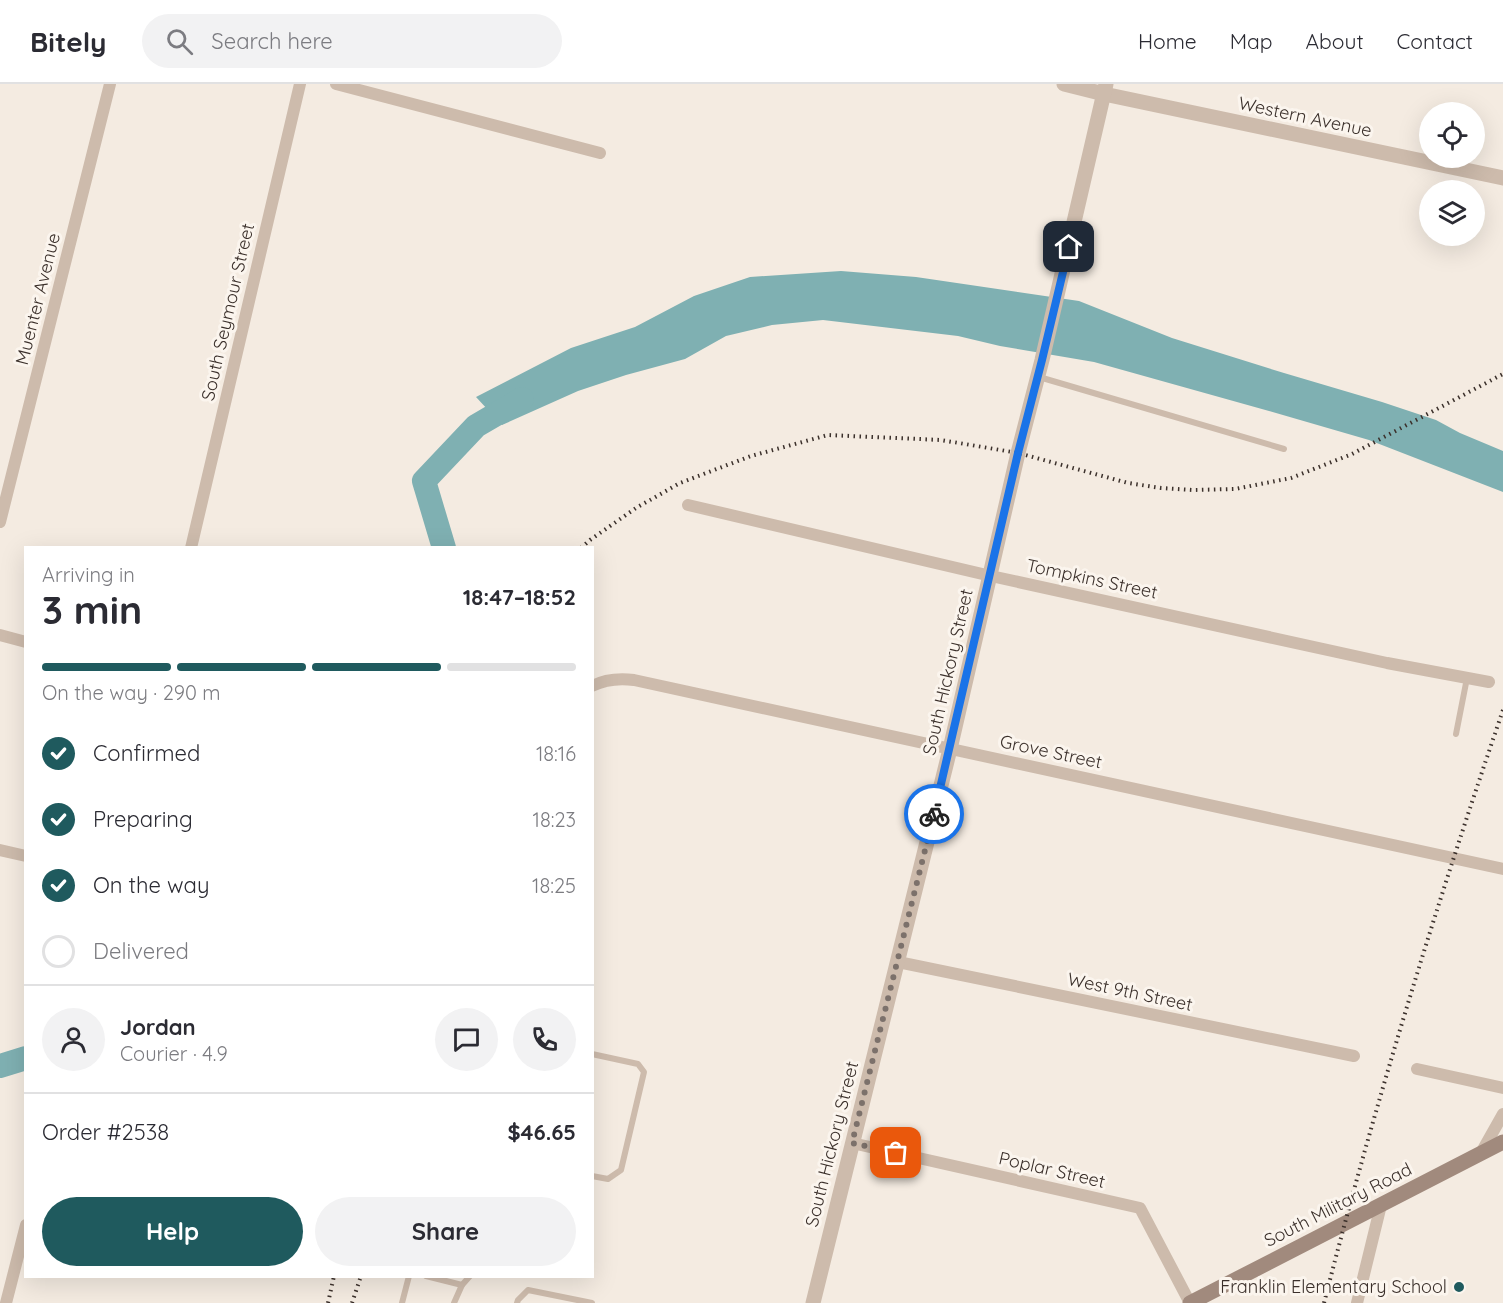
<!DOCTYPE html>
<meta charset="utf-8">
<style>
body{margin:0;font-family:Quicksand,sans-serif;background:#f2f2f3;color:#2b2b33;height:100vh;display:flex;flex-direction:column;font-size:22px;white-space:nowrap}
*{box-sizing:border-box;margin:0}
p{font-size:20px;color:#7c7c81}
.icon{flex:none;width:33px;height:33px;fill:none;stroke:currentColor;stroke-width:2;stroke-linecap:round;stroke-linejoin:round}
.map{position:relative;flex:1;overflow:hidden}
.details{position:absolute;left:24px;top:462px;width:570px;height:732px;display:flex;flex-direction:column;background:#fff;border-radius:0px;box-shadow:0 6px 24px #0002}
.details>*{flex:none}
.controls{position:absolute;left:1419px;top:18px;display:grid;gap:12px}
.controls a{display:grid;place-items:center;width:66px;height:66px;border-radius:50%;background:#fff;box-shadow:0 6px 24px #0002;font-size:30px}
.pin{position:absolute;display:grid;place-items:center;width:51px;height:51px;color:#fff;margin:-26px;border-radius:12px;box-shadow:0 3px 9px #0006}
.courier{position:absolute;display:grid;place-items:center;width:60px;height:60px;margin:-30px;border:4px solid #1a73e8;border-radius:50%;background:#fff;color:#222;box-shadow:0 2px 8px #0007}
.overview em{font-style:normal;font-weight:700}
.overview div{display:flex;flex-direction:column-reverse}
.overview{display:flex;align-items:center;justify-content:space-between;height:102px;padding:0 18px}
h1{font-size:39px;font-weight:700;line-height:45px}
.bar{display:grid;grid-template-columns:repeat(4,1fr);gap:9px 6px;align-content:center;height:72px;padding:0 18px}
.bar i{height:8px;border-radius:4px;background:#e1e1e2}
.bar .on{background:#1f5a5e}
.bar p{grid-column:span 4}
.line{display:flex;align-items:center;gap:15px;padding:0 18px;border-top:2px solid #e1e1e2}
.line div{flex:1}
.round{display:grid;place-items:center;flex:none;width:63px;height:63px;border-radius:32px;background:#f2f2f3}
ol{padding:0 18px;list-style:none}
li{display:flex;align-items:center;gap:18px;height:66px}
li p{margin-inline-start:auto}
li .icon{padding:6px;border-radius:50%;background:#1f5a5e;color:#fff;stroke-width:4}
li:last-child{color:#7c7c81}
li i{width:33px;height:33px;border:3px solid #e1e1e2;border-radius:50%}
.button{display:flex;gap:12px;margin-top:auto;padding:12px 18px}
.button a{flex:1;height:69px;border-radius:36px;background:#1f5a5e;color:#fff;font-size:24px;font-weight:700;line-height:69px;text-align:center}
.button a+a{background:#f2f2f3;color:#2b2b33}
header{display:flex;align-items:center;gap:36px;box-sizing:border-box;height:84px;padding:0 30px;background:#fff;border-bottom:2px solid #e1e1e2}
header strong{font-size:28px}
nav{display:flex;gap:33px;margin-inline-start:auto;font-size:21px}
.search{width:420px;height:54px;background:#f2f2f3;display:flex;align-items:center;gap:15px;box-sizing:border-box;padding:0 21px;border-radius:33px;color:#7c7c81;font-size:22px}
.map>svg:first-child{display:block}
.water{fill:#7fb0b2}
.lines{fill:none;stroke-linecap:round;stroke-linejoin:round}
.river{stroke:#7fb0b2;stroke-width:24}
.service{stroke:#cdbbac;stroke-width:6}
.minor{stroke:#cdbbac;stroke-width:12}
.tertiary{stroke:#cdbbac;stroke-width:15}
.secondary{stroke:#a18a7d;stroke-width:15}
.rail{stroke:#3b302b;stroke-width:4;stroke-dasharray:1.5 4.5;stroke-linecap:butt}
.done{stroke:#7c716b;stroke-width:6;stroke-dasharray:0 10.8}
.route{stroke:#1a73e8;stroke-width:8}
.poi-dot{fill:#1f5a5e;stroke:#fbf5ee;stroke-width:2}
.labels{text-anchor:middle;stroke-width:6;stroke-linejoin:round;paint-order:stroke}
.street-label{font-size:18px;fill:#3b302b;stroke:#fbf5ee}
.poi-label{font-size:18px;fill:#3b302b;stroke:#fbf5ee;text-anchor:end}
</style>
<header>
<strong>Bitely</strong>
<div class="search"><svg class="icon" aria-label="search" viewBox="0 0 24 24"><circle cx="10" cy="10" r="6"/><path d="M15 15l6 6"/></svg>Search here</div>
<nav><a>Home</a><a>Map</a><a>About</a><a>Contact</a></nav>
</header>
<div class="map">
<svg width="1503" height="1219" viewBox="0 0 1503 1219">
<rect width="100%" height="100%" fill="#f4ebe1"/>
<polygon class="water" points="841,187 916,193 1079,217 1172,254 1284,289 1382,318 1436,336 1460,349 1503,367 1503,408 1369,356 1269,327 1094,278 1000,262 958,252 823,236 772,241 726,252 685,275 626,291 578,307 502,341 476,313 571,264 635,243 694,212 750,193"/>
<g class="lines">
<g class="river">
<polyline points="444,464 424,397 476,342 522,315"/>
<polyline points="0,982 26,974"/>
</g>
<g class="service">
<polyline points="1039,293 1284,365"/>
<polyline points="1456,650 1467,594"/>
<polyline points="592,970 638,980 644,988 621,1086 608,1095 592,1092"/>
<polyline points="426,1192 462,1201"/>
<polyline points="402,1219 409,1192"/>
<polyline points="454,1219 462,1201 470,1192"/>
<polyline points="517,1219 518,1216 528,1206 592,1219"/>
</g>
<g class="minor">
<polyline points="336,0 600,69"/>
<polyline points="688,421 991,492 1387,579 1489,598"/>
<polyline points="0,438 110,0"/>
<polyline points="191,464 300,0"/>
<polyline points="0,551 26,558"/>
<path d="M 592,602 C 606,595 619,594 634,596 L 1503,785"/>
<polyline points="0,766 26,772"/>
<polyline points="898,878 1354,972"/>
<polyline points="1417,985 1503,1004"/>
<polyline points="852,1059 1140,1124 1190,1219"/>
<polyline points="1481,1069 1503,1030"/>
<polyline points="6,1219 26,1141"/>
<polyline points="1357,1219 1381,1121"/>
</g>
<g class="tertiary">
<polyline points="1064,0 1104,10 1503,94"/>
<polyline points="813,1219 950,665 1018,369 1042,276 1106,0"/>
</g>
<polyline class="secondary" points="1190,1219 1503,1058"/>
<g class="rail">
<polyline points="581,464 590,456 636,424 680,399 751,372 828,351 941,356 1018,369 1128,399 1161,404 1192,406 1235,405 1291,394 1352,370 1503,290"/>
<polyline points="328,1219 334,1192"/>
<polyline points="352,1219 361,1192"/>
<path d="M 1324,1219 C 1375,1019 1436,822 1503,626"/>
</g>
</g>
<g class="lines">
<polyline class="done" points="896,1069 852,1059 934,730"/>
<polyline class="route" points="934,730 1018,369 1042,276 1069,163"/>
</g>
<circle class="poi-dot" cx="1459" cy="1203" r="6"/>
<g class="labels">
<g class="street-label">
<text transform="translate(1305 33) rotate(12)" y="6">Western Avenue</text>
<text transform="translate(38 215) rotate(-76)" y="6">Muenter Avenue</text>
<text transform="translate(228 228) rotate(-77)" y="6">South Seymour Street</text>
<text transform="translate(1092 495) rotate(12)" y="6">Tompkins Street</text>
<text transform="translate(948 588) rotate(-77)" y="6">South Hickory Street</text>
<text transform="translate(1051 668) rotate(12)" y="6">Grove Street</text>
<text transform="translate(1130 908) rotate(12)" y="6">West 9th Street</text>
<text transform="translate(832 1060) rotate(-76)" y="6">South Hickory Street</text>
<text transform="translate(1052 1086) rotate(13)" y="6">Poplar Street</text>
<text transform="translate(1338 1121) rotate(-27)" y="6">South Military Road</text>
</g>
<g class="poi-label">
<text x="1447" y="1209">Franklin Elementary School</text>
</g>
</g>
</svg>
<div class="controls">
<a><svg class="icon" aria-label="locate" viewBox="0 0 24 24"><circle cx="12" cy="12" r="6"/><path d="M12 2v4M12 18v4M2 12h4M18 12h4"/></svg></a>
<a><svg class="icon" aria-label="layers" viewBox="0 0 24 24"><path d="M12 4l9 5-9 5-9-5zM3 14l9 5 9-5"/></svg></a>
</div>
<div class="pin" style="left:896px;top:1069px;background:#ea580c"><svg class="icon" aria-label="bag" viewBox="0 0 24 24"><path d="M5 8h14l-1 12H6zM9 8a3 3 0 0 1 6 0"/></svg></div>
<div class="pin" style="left:1069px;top:163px;background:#1f2937"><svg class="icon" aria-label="home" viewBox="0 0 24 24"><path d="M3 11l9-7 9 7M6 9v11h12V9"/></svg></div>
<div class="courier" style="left:934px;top:730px"><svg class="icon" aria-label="bike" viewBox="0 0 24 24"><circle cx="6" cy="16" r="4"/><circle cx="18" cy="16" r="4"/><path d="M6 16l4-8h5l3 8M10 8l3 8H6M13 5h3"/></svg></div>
<section class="details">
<div class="overview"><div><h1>3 min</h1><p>Arriving in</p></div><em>18:47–18:52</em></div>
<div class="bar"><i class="on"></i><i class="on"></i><i class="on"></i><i></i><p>On the way · 290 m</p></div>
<ol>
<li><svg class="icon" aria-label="check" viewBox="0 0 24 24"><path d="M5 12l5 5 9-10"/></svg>Confirmed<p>18:16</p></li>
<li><svg class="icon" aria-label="check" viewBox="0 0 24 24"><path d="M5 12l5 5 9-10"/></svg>Preparing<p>18:23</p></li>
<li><svg class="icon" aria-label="check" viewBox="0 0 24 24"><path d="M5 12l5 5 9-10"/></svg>On the way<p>18:25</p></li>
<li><i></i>Delivered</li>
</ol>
<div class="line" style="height:108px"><a class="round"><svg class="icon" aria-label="person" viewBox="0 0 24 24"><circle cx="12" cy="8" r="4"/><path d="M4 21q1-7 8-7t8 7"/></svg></a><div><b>Jordan</b><p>Courier · 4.9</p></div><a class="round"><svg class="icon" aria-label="chat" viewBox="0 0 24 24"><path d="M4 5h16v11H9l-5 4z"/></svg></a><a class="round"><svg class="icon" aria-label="phone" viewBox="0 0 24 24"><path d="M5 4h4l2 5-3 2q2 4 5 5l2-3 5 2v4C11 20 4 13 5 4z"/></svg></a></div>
<div class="line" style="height:78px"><div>Order #2538</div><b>$46.65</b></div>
<div class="button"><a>Help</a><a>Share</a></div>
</section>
</div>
